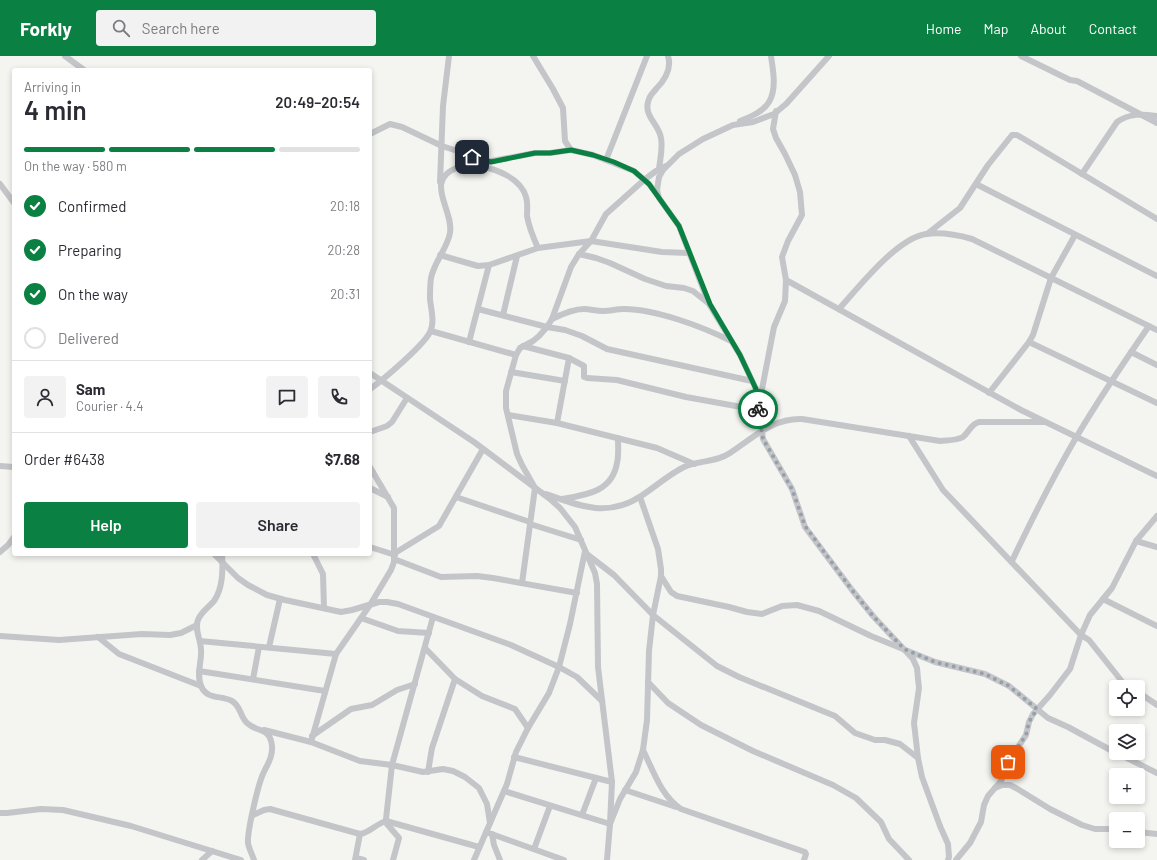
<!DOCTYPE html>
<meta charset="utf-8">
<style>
body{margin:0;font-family:Barlow,sans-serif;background:#f2f2f3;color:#2b2b33;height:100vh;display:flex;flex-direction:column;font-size:15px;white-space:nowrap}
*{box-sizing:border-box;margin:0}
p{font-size:13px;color:#7c7c81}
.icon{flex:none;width:22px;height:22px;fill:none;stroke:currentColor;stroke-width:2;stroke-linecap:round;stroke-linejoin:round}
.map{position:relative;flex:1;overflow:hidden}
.side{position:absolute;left:12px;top:12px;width:360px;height:488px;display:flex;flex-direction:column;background:#fff;border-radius:4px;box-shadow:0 2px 6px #0003}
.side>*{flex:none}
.controls{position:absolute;left:1109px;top:624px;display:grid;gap:8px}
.controls a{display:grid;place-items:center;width:36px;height:36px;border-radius:4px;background:#fff;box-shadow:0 2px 6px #0003;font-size:20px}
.pin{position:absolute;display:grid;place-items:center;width:34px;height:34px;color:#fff;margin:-17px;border-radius:8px;box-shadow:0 2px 6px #0006}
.courier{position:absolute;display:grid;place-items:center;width:40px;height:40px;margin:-20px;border:3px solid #0b8043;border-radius:50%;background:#fff;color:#222;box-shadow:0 1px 5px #0007}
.overview em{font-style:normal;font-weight:600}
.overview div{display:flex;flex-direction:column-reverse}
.overview{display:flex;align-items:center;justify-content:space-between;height:68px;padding:0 12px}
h1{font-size:26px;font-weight:600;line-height:30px}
.bar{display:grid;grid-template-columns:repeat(4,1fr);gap:6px 4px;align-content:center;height:48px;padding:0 12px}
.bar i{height:5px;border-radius:3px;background:#e1e1e2}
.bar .selected{background:#0b8043}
.bar p{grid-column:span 4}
.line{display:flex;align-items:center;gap:10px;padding:0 12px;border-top:1px solid #e1e1e2}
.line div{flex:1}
.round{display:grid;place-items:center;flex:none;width:42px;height:42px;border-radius:4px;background:#f2f2f3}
ol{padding:0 12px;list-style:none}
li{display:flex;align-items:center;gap:12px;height:44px}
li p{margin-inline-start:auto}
li .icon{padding:4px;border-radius:50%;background:#0b8043;color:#fff;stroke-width:4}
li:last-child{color:#7c7c81}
li i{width:22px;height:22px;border:2px solid #e1e1e2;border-radius:50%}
.button{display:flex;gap:8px;margin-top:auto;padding:8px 12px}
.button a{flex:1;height:46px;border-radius:4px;background:#0b8043;color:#fff;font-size:16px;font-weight:600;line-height:46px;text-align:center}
.button a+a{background:#f2f2f3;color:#2b2b33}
header{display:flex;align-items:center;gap:24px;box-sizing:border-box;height:56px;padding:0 20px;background:#0b8043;color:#fff}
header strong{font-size:19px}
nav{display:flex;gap:22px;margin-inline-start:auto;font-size:14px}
.search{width:280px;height:36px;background:#f2f2f3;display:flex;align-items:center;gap:10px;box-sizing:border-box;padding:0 14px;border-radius:4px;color:#7c7c81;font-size:15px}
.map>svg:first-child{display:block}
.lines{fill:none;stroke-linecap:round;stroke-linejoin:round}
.minor{stroke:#c3c5c9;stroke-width:6}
.done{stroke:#979fa8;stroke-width:4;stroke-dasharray:0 7.2}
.route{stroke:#0b8043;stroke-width:5}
</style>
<header>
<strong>Forkly</strong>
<div class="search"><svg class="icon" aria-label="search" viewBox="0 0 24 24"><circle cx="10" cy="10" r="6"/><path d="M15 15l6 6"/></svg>Search here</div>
<nav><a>Home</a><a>Map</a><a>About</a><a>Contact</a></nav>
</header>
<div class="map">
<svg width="1157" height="804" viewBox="0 0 1157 804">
<rect width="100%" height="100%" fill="#f4f5f1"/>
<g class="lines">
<g class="minor">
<polyline points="65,0 84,14"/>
<polyline points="533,0 553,33 563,52 565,85 571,94"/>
<polyline points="829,0 786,48 774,58 753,66 733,69 703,83 679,98 663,114 659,121 657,134 659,142 679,170 709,248 740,299 756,333 763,383 792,433 805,471 852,534 873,560 913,603 917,612 918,623 919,632 914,667 918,702 922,721 940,770 948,788 949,801 948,804"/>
<polyline points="1021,0 1070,24 1077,25 1157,67"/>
<path d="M 740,65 C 750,61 763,56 769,46 C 777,33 773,14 771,0"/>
<polyline points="370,78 390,68 402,71 442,90 488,105"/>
<polyline points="606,104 647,0"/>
<path d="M 479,110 C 496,113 521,122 526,141 C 528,147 527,154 527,160 C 529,171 533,181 538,192"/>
<path d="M 659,113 C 660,103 663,93 661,82 C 659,68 642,59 649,43 C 650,39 654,36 656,33 C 665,24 672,13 668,0"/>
<path d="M 1082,118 L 1117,66 C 1130,57 1142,58 1157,60"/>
<polyline points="440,126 443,50 449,0"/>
<polyline points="0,128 14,147"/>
<polyline points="976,128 1157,220"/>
<polyline points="927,178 960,152 988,109 1012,79 1017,79 1024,83 1157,163"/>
<polyline points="579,198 596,202 610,207 645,223 666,230 684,232 693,235 708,247"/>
<polyline points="440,199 478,210 489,209 538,192 591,185 662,196 689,197"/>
<polyline points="786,224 1021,354 1157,420"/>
<polyline points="478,253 547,271 565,274 582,280 607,293 752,325"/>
<path d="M 839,253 C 858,232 897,182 926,178 C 941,176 958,179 972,183 L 1157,274"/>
<polyline points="503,259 517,200"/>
<path d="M 552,263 C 562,258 573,253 584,253 C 590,253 596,255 603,255 C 610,255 617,253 624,253 C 656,253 703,271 731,285"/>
<polyline points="431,275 516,299"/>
<polyline points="469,286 489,209"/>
<polyline points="1029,286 1157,347"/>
<polyline points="523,290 569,302 584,310 584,321 587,322 617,324 686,341 758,354 774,271 785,245 786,224 782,201 788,185 802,159 800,136 795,119 785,98 776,82 773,73 776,55"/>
<polyline points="1131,296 1157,309"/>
<polyline points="511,316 565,325"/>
<polyline points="370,317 474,386 550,443 560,452 575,471 595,517 597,528 598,611 612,726 610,768 607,804"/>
<path d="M 370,333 C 383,324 424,289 430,276 C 435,266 431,254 430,243 C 430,236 430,229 431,222 C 434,206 447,193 450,177 C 454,153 422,124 459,111 L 535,97 L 550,97 L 571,94 L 593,99 L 634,115 L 649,128 L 658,140"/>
<polyline points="989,337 1029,286 1033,279 1051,222 1075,179"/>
<polyline points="508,359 557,367 657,392 694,408"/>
<polyline points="557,367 569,302"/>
<polyline points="370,376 387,370 392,366 407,342"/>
<polyline points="909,380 943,434 1081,579 1089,584 1124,628 1130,631"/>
<polyline points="0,410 14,411"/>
<polyline points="370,432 388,441"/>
<path d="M 546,438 C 579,450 608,462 641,440 C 655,431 668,419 684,411 C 699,404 715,407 730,397 C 753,382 772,362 802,363 L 940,385 C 947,384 956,385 963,381 C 969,376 971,368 979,366 L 1045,366"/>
<polyline points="456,441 530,466"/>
<path d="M 562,443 C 586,439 612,436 617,407 C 619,399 618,390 618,382"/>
<polyline points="530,468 581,484"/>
<polyline points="1136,485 1157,491"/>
<polyline points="370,491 395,499"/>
<polyline points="0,496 8,489 14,481"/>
<polyline points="395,497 439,470 483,393"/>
<polyline points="214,498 238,522 248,529 267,539 285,544 341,556 352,554 379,546 387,546 398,548 511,589 559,611 577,621 602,645"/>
<path d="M 222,498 C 223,514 223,532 214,545 C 209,551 201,556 198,564 C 194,573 201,584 201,594 C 202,606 196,617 201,630 C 207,644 221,639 232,645 C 241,650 240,661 247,667 C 258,677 270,671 272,690 C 273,701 267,709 263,718 C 258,729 247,776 248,787 C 249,793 252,798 254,804"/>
<polyline points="313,498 323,518 324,552"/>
<polyline points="588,499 614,519 653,559 717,610 739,621 835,660 855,677 875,684 885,684 900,688 918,702"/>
<polyline points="394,503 441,521 477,520 493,522 577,537"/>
<path d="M 1012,505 C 1032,463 1053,421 1077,380 C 1099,343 1124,306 1149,270"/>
<polyline points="661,520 671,536 677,540 729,551 747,556 762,558 782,550 797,549 819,555 871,580 935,606 985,618 1009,630 1048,662 1068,671 1116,697"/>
<polyline points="522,527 535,432 522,409 517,398 506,352 506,335 516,299 520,292 533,285 539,280 547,271 552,263 571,211 579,198 591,185 606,158 644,124 656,115 666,110"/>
<polyline points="1103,543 1157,570"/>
<polyline points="361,562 398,575 429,577"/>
<polyline points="0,580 59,584 142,578 170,579 181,577 197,569"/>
<polyline points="98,581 119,598 201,630"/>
<polyline points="200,585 336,598"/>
<polyline points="269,591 280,543"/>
<polyline points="425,592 455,623 482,640 515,653 528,672"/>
<polyline points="199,615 325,635"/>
<polyline points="253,623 259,591"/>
<polyline points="648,626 668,647 701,669 753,695 833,729 856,742 881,766 889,783 909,804"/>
<polyline points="1138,636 1157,649"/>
<polyline points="264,674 311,686 360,705 392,709 423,716 443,713 453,715 465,721 479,732 487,748 490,767"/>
<polyline points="312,680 351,653 372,649 397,634 415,628"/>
<polyline points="311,686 336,598 370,549 391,514 394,506 394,452 370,411"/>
<path d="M 643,694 C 653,714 661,740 681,753 L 805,796 L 806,798 L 804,804"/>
<polyline points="1117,697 1157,717"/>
<polyline points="514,701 612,726"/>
<polyline points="428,716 432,692 455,623"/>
<polyline points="995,732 1002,729 1010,729 1016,732 1050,753 1082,769 1095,773 1116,773"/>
<polyline points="625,734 676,751"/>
<polyline points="504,735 610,768 620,743 636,716 643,694 647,664 649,595 653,559 661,520 661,513 658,493 640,441"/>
<polyline points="0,757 7,757 41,753 63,754 131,770 241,804"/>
<path d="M 253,759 L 264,754 L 270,753 L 360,778 C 370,776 376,768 386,765 L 479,791"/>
<polyline points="582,759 596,722"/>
<polyline points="486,776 564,804"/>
<polyline points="1138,776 1157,778"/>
<polyline points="492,778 494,789 500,804"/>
<polyline points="534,793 550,750"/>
<polyline points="356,802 364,804"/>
<polyline points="202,804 212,795"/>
<polyline points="355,804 360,778"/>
<polyline points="393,804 399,782 387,768 386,763 392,709 433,561"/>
<polyline points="474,804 507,728 516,696 528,672 549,637 559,611 570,568 585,495"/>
<polyline points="956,804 970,787 981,766 984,749 988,740 1001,725 1008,706 1026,679 1029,666 1033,658 1050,639 1070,613 1081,579 1090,559 1112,532 1136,485 1157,460"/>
</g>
</g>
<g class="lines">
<polyline class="done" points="758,353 763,383 792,433 805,470 852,534 873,560 904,593 935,606 985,618 1009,630 1037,653 1029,666 1026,679 1008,706"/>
<polyline class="route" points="472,101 491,106 535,97 550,97 571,94 593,99 614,106 634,115 649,128 679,170 710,248 740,299 756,333 758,353"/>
</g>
</svg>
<div class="controls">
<a><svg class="icon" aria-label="locate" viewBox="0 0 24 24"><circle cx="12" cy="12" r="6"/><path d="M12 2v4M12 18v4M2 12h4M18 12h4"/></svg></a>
<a><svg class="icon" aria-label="layers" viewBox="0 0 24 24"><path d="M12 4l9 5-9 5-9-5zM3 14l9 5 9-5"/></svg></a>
<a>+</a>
<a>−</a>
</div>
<div class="pin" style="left:1008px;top:706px;background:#ea580c"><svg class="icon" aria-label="bag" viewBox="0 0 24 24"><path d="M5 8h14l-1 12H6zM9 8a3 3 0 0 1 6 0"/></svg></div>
<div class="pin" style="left:472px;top:101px;background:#1f2937"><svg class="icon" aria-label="home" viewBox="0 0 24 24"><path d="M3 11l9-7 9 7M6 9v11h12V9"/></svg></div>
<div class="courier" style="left:758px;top:353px"><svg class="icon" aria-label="bike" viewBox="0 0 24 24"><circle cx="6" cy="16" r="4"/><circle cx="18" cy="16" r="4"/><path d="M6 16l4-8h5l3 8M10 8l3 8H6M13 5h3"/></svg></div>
<section class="side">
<div class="overview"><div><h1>4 min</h1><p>Arriving in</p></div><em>20:49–20:54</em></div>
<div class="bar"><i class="selected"></i><i class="selected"></i><i class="selected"></i><i></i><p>On the way · 580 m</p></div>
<ol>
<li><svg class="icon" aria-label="check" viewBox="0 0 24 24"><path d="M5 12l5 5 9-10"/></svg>Confirmed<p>20:18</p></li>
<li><svg class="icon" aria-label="check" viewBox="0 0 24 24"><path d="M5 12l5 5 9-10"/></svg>Preparing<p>20:28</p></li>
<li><svg class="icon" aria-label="check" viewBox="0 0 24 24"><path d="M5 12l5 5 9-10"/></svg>On the way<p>20:31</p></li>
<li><i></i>Delivered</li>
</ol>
<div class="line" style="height:72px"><a class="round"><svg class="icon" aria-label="person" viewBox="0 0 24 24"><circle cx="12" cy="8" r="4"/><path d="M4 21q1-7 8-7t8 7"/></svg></a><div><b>Sam</b><p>Courier · 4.4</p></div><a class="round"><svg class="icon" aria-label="chat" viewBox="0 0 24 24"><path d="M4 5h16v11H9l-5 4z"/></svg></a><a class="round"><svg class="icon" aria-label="phone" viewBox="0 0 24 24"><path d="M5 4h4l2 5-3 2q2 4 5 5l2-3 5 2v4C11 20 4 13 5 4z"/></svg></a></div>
<div class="line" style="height:52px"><div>Order #6438</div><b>$7.68</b></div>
<div class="button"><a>Help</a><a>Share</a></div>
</section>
</div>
